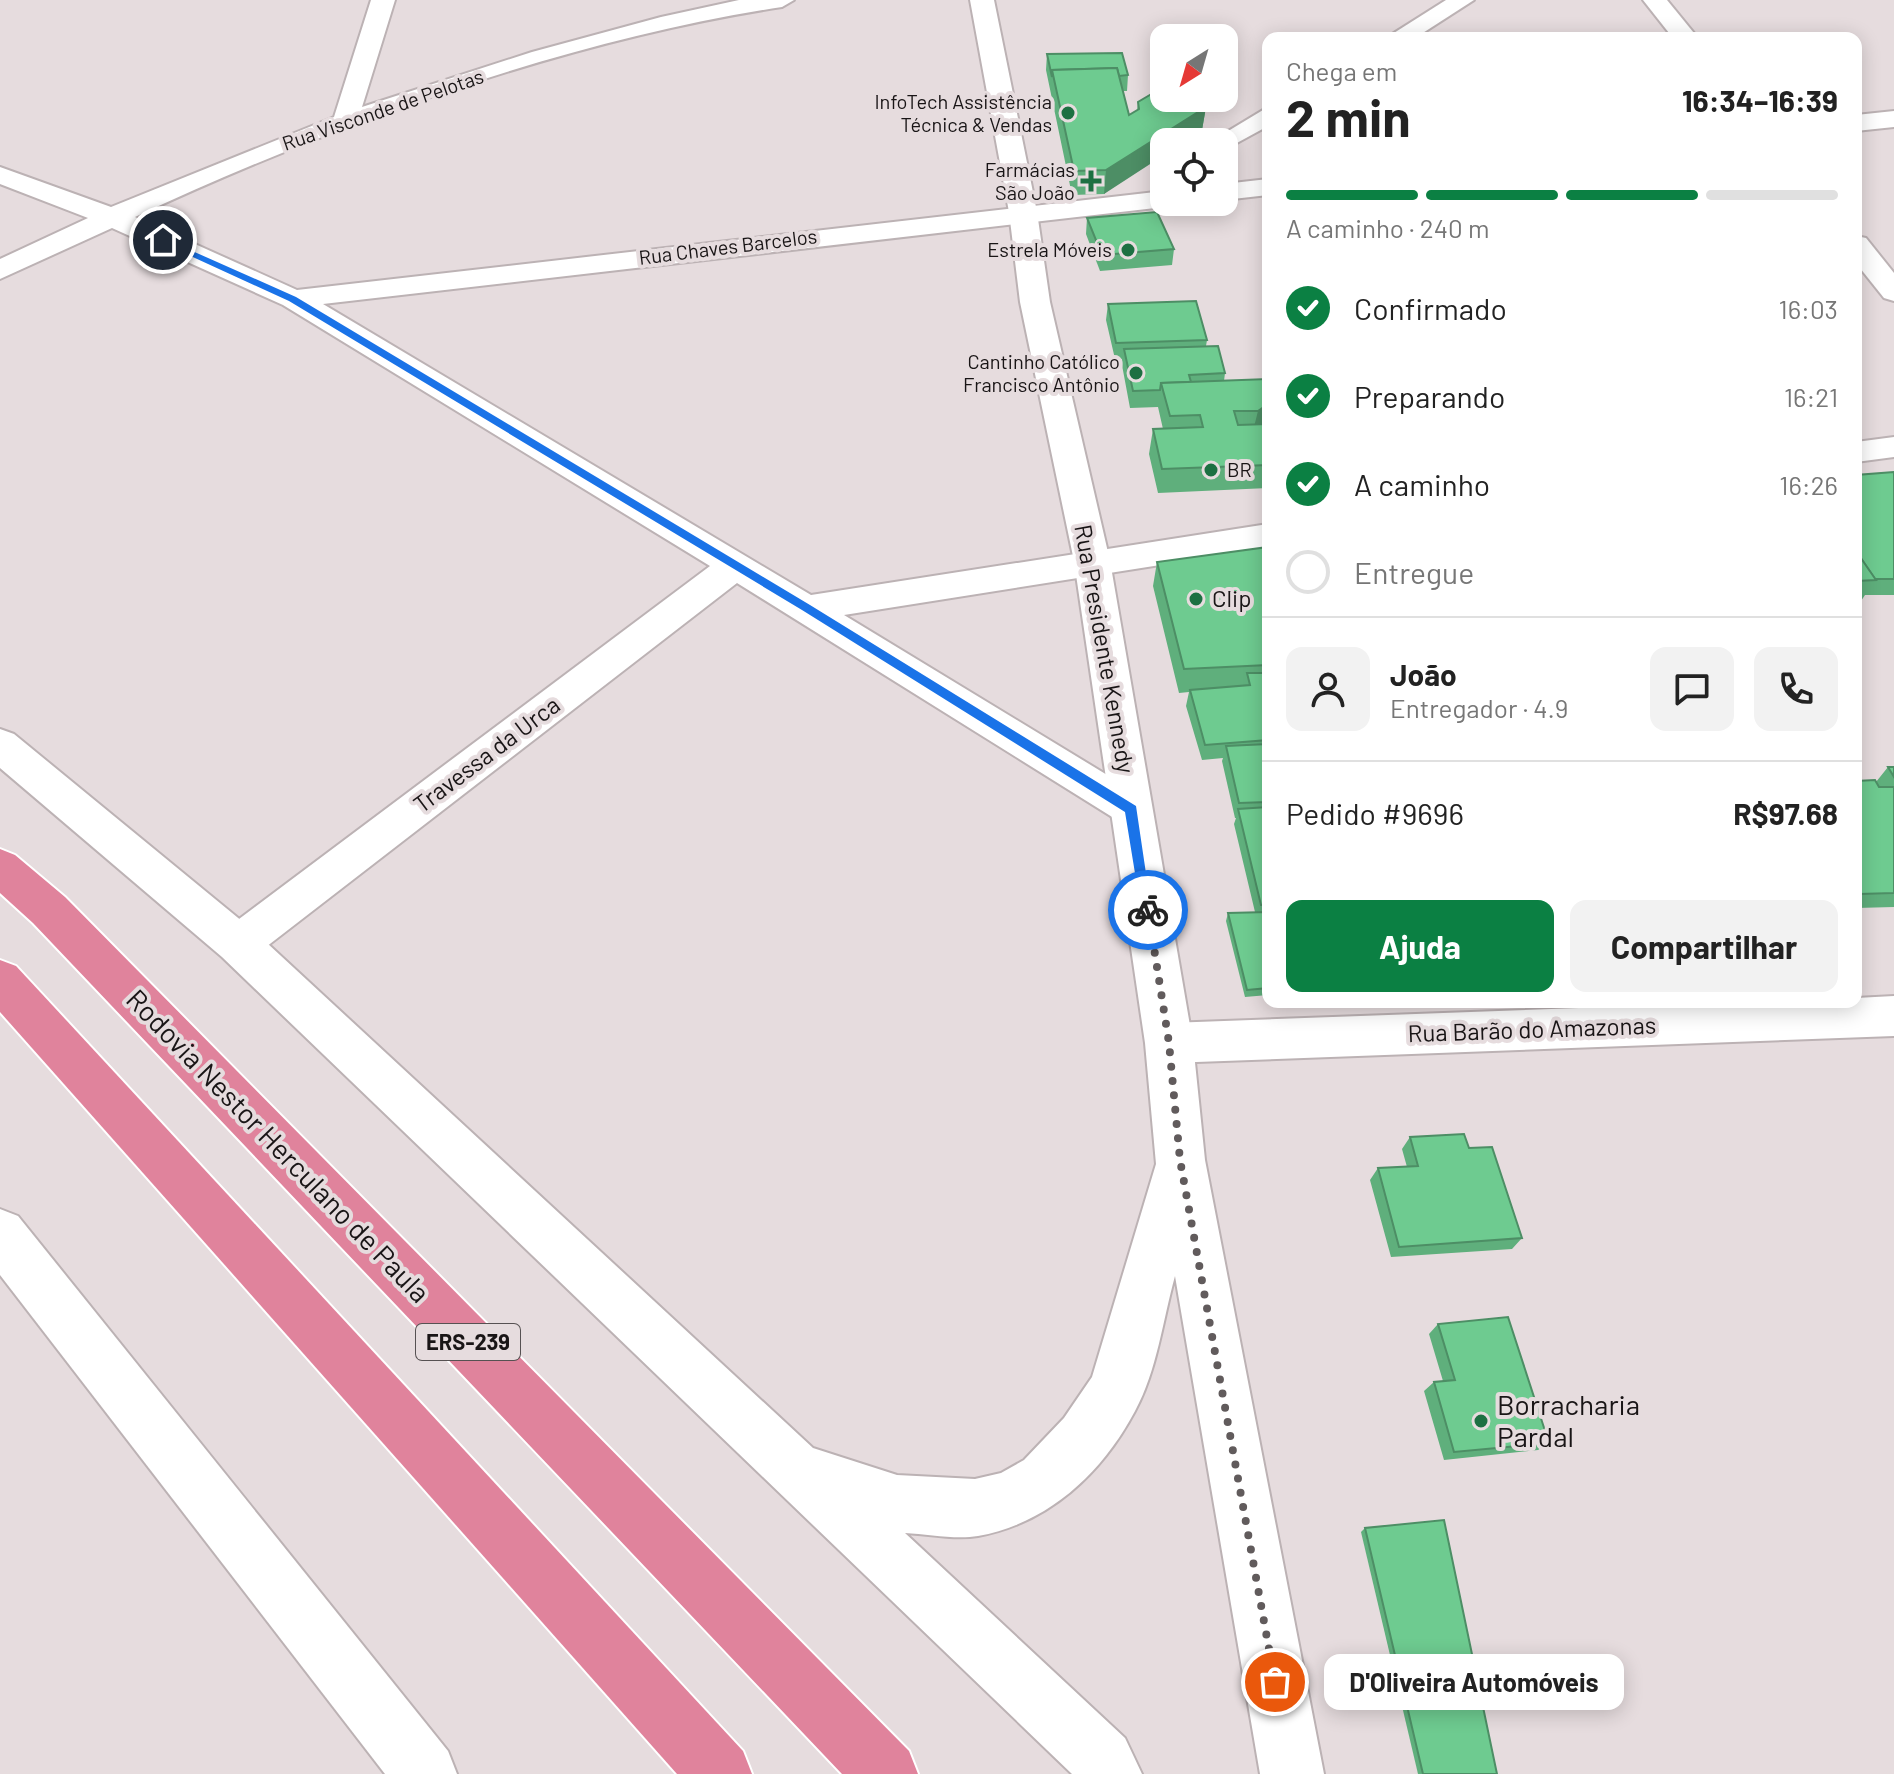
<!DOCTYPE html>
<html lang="pt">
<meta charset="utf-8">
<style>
body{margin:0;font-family:Barlow,sans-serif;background:#f2f2f2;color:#222;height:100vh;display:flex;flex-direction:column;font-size:30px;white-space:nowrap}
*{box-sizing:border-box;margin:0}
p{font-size:26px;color:#767676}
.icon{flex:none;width:44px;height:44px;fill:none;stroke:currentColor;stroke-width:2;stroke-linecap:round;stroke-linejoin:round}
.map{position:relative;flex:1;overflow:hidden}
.panel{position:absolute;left:1262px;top:32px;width:600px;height:976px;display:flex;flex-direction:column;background:#fff;border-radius:16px;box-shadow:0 4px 20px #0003}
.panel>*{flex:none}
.needle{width:52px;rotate:217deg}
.fabs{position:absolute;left:1150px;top:24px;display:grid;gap:16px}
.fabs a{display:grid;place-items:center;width:88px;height:88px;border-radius:16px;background:#fff;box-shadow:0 4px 20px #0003;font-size:40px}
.pin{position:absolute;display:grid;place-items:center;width:68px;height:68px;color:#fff;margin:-34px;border:4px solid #fff;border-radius:50%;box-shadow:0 2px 8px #0007}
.courier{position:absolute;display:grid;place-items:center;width:80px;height:80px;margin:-40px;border:6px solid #1a73e8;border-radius:50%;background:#fff;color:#222;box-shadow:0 2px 10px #0007}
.bubble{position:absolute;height:56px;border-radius:16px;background:#fff;box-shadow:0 4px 20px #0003;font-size:26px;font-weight:700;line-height:56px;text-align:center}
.head em{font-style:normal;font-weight:700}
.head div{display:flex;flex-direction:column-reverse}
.head{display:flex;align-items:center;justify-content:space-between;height:136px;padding:0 24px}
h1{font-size:52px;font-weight:700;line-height:60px}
.bar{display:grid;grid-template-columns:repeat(4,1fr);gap:12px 8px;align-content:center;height:96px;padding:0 24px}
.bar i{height:10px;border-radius:6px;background:#e0e0e0}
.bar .selected{background:#0b8043}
.bar p{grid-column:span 4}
.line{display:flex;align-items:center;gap:20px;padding:0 24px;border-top:2px solid #e0e0e0}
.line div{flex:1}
.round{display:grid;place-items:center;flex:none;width:84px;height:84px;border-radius:16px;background:#f2f2f2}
ol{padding:0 24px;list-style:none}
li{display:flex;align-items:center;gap:24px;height:88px}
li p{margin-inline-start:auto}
li .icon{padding:8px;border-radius:50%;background:#0b8043;color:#fff;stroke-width:4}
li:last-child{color:#767676}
li i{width:44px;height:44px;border:4px solid #e0e0e0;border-radius:50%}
.button{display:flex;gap:16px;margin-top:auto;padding:16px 24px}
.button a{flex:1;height:92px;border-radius:16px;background:#0b8043;color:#fff;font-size:32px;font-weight:700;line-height:92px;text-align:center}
.button a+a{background:#f2f2f2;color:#222}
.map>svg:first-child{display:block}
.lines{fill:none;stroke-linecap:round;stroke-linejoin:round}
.minor-casing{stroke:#bcb2b4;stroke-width:4}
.secondary-casing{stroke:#bcb2b4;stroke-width:4}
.trunk-casing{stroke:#fff;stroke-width:4}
.minor{fill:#fff;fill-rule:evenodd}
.secondary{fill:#fff;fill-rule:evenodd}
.trunk{fill:#e0839c;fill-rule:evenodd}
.wall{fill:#5faf7c}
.shaded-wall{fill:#4d8e65}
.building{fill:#6ecb90;stroke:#4d8e65;stroke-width:2}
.route{fill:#1a73e8}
.done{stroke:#615b5c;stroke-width:8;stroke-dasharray:0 14.4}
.poi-dot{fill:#1d7042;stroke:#e6dcde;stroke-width:3}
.labels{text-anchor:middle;stroke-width:8;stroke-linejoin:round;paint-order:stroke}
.far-poi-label{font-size:20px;fill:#191516;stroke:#e6dcde;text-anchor:end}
.far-street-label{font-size:20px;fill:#191516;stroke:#e6dcde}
.shield{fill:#e6dcde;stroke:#565152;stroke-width:2}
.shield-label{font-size:22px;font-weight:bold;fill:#191516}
.poi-label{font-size:24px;fill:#191516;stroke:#e6dcde;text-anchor:start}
.street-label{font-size:24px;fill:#191516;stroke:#e6dcde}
.near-street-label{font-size:28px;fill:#191516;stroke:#e6dcde}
.near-poi-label{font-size:28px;fill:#191516;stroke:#e6dcde;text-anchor:start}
</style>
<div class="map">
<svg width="1894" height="1774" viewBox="0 0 1894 1774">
<rect width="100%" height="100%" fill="#e6dcde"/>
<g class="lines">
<defs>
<g id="minor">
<path d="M 371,0 L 395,0 L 362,107 L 532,52 L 661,17 L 739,0 L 794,0 L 782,7 C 565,40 333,125 135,217 L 297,290 L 1164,191 L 1164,202 L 1176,202 L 1164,207 L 323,304 L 811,595 L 1268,524 L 1268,548 L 844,615 L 1145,798 L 1151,809 L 1145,820 L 1131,825 L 1117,820 L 737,583 L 253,957 L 238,962 L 223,957 L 216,944 L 223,931 L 710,566 L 283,305 L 112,228 L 0,279 L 0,259 L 88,218 L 0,184 L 0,167 L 111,207 L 334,117 Z"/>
<polygon points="1446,0 1474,0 1415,38 1386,38"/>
<polygon points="1643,0 1667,0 1698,38 1673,38"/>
<polygon points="1268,107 1268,126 1224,150 1224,142 1210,142"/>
<polygon points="1894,111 1894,127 1856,131 1856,115"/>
<polygon points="1268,179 1268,195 1224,200 1224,184"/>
<polygon points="1856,236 1866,238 1894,273 1894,301 1884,298 1856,263"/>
<polygon points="1894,437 1894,457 1856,462 1856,442"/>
<polygon points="1894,996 1894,1036 1169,1063 1153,1057 1146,1043 1153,1029 1169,1023 1743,1002 1856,1002 1856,998"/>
</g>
<g id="secondary">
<path d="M 970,0 L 994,0 L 1037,212 L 1050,302 L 1110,561 L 1193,1043 L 1205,1160 L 1324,1774 L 1260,1774 L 1175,1276 C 1163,1319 1157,1371 1135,1411 C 1102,1473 1049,1523 978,1536 C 956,1540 928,1534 905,1533 L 1125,1738 L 1142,1774 L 1072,1774 L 222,957 L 0,768 L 0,729 L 14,734 L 254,931 L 813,1448 L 897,1475 L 975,1479 L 1001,1473 L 1024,1460 L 1064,1418 L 1092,1377 L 1156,1164 L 1145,1043 L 1074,561 L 1020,302 L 1009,212 Z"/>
<polygon points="0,1209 18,1216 448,1751 457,1774 385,1774 0,1275"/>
</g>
<g id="trunk">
<polygon points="0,849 15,855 65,897 909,1751 918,1774 842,1774 33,923 0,893"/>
<polygon points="0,960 16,966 743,1751 752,1774 677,1774 0,1012"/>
</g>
</defs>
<use href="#minor" class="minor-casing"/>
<use href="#secondary" class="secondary-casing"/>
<use href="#trunk" class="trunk-casing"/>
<use href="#minor" class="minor"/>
<use href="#secondary" class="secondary"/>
<use href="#trunk" class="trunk"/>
</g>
<g class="wall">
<polygon points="1047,54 1128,75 1127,91 1123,91 1129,115 1137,111 1138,102 1206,107 1202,130 1184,142 1164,142 1104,194 1072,195 1046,70"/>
<polygon points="1087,218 1174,249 1172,265 1100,271 1086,234"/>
<polygon points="1108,304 1207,340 1206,346 1225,373 1224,381 1268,379 1268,488 1158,493 1149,454 1153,429 1163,429 1158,407 1130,408 1122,365 1122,359 1115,359 1106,320"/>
<polygon points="1894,472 1894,595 1865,595 1859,604 1856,604 1856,475"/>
<polygon points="1268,547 1268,995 1245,997 1226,921 1228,913 1255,912 1234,824 1236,818 1235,818 1222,761 1223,758 1202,760 1186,706 1189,692 1179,693 1153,586 1157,562"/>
<polygon points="1888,767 1894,767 1894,907 1856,908 1856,781 1876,782"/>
<polygon points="1410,1137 1469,1148 1522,1238 1512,1249 1391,1257 1370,1180 1378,1168 1407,1167 1402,1149"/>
<polygon points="1438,1324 1549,1443 1538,1450 1444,1460 1424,1391 1434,1382 1443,1381 1429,1334"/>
<polygon points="1365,1528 1497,1774 1418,1774 1361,1532"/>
</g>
<g class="shaded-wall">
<polygon points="1206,107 1202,130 1184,142 1164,142 1164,155 1104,194 1106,170"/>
<polygon points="1268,404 1268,424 1252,435 1258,411"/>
</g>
<g class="building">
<polygon points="1122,53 1128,75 1119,76 1117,68 1052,70 1052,77 1047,54"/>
<polygon points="1117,68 1129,115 1139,109 1138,102 1160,89 1164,90 1164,98 1183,98 1206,107 1106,170 1074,171 1052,70"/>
<polygon points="1157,212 1174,249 1102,255 1087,218"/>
<polygon points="1196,301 1207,340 1116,343 1108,304"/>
<polygon points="1218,346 1225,373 1189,375 1191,382 1161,383 1160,390 1133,391 1124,349"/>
<polygon points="1268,379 1268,404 1258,411 1234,411 1238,425 1268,424 1268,465 1162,469 1153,429 1203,427 1200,415 1170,416 1161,383"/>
<polygon points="1894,472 1894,579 1875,579 1856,551 1856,475"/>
<polygon points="1268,547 1268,613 1266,613 1268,619 1268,665 1184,669 1157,562"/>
<polygon points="1856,551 1876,580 1856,581"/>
<polygon points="1247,673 1268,673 1268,740 1205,745 1190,690 1250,685"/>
<polygon points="1268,744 1268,802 1239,803 1226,746"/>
<polygon points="1888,767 1894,767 1894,777"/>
<polygon points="1875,780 1879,787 1894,787 1894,893 1859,894 1856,887 1856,808 1857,808 1856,806 1856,781"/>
<polygon points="1268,807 1268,905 1261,905 1238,809"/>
<polygon points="1268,912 1268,988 1247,990 1228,913"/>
<polygon points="1464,1134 1469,1148 1492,1147 1522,1238 1399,1247 1378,1168 1418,1166 1410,1137"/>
<polygon points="1508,1317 1549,1443 1454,1452 1434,1382 1455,1380 1438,1324"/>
<polygon points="1444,1520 1497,1774 1423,1774 1365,1528"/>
</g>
<polygon class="route" points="163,238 296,297 810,605 1136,806 1152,914 1143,914 1141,910 1125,812 802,610 289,301 160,242"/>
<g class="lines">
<polyline class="done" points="1148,910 1169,1043 1180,1160 1275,1682"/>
</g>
<g class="poi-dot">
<circle cx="1068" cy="113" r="8"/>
<path d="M1087 169h8v8h8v8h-8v8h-8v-8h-8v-8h8z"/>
<circle cx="1128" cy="250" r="8"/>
<circle cx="1136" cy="373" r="8"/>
<circle cx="1211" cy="470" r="8"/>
<circle cx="1196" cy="599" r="8"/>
<circle cx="1481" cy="1421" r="8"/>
</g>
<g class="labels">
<g class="far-poi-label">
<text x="1052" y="109">InfoTech Assistência<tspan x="1052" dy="23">Técnica &amp; Vendas</tspan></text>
<text x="1075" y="177">Farmácias<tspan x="1075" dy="23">São João</tspan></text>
<text x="1112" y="257">Estrela Móveis</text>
<text x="1120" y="369">Cantinho Católico<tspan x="1120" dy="23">Francisco Antônio</tspan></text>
<text x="1227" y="477" text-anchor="start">BR</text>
</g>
<g class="far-street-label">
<text transform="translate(383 110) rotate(-19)" y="7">Rua Visconde de Pelotas</text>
<text transform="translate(728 247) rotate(-7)" y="7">Rua Chaves Barcelos</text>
</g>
<rect class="shield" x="416" y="1324" width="104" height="36" rx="6"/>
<g class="shield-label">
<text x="468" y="1350">ERS-239</text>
</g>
<g class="poi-label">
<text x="1212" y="607">Clip</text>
</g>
<g class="street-label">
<text transform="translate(1104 649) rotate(80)" y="8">Rua Presidente Kennedy</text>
<text transform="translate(487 755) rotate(-37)" y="8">Travessa da Urca</text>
<text transform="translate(1532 1030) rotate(-2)" y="8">Rua Barão do Amazonas</text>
</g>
<g class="near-street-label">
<text transform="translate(278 1146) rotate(46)" y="10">Rodovia Nestor Herculano de Paula</text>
</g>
<g class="near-poi-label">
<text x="1497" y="1415">Borracharia<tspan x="1497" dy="32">Pardal</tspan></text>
</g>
</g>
</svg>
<div class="fabs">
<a><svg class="needle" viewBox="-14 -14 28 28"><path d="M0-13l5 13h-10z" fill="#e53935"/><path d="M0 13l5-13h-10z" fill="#767676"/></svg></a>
<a><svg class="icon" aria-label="locate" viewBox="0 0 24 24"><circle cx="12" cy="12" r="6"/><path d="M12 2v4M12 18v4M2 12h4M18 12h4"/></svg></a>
</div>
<div class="pin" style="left:1275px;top:1682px;background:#ea580c"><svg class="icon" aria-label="bag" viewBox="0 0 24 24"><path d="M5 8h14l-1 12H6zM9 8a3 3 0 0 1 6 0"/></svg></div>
<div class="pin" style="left:163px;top:240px;background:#1f2937"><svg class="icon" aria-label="home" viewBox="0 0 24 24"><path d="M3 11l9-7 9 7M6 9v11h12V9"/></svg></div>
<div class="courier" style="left:1148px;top:910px"><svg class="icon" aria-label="bike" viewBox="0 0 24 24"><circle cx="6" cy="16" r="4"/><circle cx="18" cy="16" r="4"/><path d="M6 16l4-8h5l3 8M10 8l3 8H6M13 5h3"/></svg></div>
<div class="bubble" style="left:1324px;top:1654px;width:300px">D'Oliveira Automóveis</div>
<section class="panel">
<div class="head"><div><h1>2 min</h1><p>Chega em</p></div><em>16:34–16:39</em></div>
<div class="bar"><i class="selected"></i><i class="selected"></i><i class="selected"></i><i></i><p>A caminho · 240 m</p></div>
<ol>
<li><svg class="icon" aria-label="check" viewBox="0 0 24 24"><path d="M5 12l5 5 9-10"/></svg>Confirmado<p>16:03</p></li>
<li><svg class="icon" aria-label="check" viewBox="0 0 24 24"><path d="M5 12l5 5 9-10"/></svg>Preparando<p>16:21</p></li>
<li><svg class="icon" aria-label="check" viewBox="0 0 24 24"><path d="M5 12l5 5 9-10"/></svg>A caminho<p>16:26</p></li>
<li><i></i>Entregue</li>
</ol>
<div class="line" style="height:144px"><a class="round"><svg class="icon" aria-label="person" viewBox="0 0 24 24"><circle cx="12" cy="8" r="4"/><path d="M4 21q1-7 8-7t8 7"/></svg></a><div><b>João</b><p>Entregador · 4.9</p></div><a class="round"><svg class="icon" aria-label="chat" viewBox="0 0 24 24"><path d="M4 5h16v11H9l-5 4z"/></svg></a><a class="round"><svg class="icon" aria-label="phone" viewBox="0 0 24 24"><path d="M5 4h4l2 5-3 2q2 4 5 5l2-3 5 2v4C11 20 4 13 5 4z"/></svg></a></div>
<div class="line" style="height:104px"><div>Pedido #9696</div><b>R$97.68</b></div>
<div class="button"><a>Ajuda</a><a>Compartilhar</a></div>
</section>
</div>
